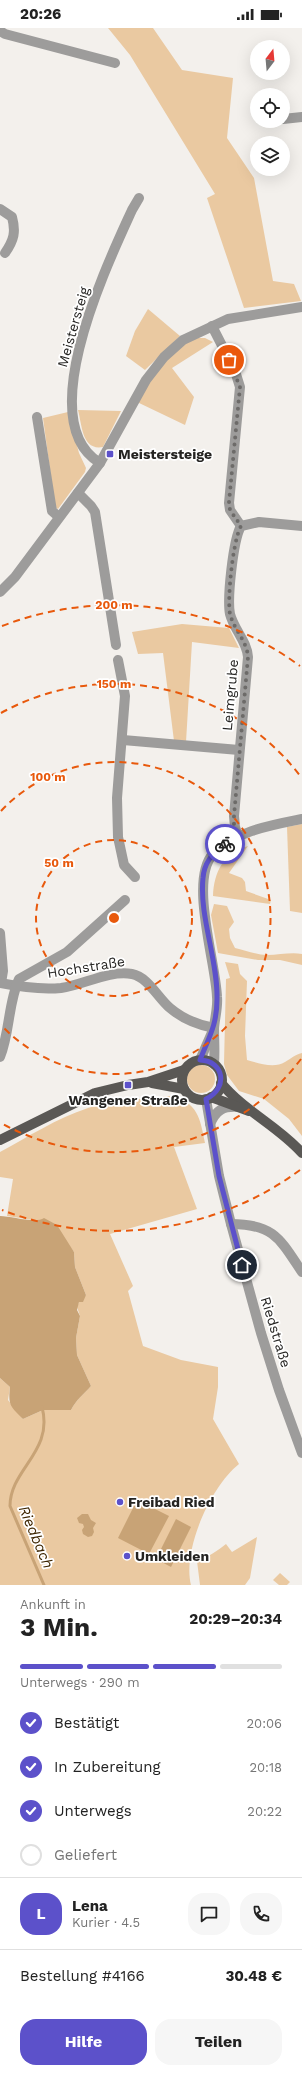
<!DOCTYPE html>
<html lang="de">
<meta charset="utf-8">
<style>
body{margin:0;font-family:"Work Sans",sans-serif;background:#f6f6f6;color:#222;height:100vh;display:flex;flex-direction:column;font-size:15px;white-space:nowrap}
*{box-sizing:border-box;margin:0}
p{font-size:13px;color:#767676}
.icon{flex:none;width:22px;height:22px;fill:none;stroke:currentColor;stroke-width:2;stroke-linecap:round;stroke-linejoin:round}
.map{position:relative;height:1557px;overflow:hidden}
.side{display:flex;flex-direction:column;background:#fff;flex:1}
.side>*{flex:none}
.needle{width:26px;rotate:16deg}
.fabs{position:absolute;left:250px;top:12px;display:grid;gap:8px}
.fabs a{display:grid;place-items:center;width:40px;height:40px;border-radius:50%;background:#fff;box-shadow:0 4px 16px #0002;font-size:20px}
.pin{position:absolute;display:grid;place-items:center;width:34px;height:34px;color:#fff;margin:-17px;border:2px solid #fff;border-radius:50%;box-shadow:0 1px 4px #0007}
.courier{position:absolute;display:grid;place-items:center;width:40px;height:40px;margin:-20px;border:3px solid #5c51ca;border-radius:50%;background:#fff;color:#222;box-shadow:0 1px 5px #0007}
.summary em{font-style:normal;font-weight:700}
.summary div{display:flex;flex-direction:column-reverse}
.summary{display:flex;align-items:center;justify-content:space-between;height:68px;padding:0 20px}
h1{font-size:26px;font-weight:700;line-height:30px}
.bar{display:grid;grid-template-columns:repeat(4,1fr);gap:6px 4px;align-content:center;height:48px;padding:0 20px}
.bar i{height:5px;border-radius:3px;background:#e0e0e0}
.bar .current{background:#5c51ca}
.bar p{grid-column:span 4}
.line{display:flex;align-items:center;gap:10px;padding:0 20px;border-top:1px solid #e0e0e0}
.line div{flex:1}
.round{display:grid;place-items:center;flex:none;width:42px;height:42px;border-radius:16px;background:#f6f6f6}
ol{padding:0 20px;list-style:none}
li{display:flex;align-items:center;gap:12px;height:44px}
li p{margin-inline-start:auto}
li .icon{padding:4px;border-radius:50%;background:#5c51ca;color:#fff;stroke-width:4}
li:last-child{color:#767676}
li i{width:22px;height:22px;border:2px solid #e0e0e0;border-radius:50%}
.action{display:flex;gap:8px;margin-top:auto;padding:8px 20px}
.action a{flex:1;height:46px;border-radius:16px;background:#5c51ca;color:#fff;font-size:16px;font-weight:700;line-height:46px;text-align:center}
.action a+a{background:#f6f6f6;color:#222}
.status{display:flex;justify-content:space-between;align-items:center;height:28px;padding:0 20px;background:#fff;direction:ltr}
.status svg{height:11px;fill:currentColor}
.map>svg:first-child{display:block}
.green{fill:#eac9a1}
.water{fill:#c8a376}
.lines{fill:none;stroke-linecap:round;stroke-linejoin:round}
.stream{stroke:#c8a376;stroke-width:3}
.minor{stroke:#9d9c9b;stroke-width:10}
.major{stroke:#5a5855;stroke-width:10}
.done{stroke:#6d6b69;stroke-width:4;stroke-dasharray:0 7.2}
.route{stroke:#5c51ca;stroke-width:5}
.ring{fill:none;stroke:#e8590c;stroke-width:2;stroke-dasharray:7 5}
.poi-dot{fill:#5c51ca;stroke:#fff;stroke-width:1.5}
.labels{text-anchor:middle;stroke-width:3.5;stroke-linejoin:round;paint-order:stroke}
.street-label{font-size:14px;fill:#252422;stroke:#fff}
.poi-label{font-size:14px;font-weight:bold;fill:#252422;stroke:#fff;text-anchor:start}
.water-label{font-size:15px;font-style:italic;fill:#3d2500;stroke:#fff}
.centre{fill:#e8590c;stroke:#fff;stroke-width:2}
.ring-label{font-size:12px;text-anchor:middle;font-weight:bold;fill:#e8590c;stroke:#fff;stroke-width:3.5;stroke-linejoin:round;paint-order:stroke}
</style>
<div class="status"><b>20:26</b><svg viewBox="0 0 49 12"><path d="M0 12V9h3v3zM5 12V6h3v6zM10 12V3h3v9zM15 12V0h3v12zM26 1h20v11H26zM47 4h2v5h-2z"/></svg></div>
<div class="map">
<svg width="302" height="1557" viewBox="0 0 302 1557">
<rect width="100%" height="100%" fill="#f3f0ec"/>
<g class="green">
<polygon points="108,0 153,0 182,42 233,50 227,110 254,150 273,253 294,256 301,273 244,280 207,170 215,166 130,27"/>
<polygon points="148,281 180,308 145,342 126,328 135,303"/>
<path d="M 198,310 L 205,310 L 213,314 L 172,340 L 194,369 L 185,397 L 137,374 C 150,350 170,318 198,310 Z"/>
<path d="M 78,382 L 121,383 L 103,419 C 82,423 82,397 78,382 Z"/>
<polygon points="68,384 79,425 86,440 85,444 58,481 55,479 43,390"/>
<polygon points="182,596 229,600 239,620 192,614 186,714 174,713 163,625 138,626 132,604"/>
<polygon points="302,796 302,885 290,883 287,799"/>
<path d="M 248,818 L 229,845 L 242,850 L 245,854 L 246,863 L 271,872 L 270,876 L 213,868 C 214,843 224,825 248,818 Z"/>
<path d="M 214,876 L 227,878 L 234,894 L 229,901 L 230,910 L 235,920 C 245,922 257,927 267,927 C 279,927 291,924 302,926 L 302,937 L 280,932 L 258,932 L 218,925 L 211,887 Z"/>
<path d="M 225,934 L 238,936 L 240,946 L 247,953 L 245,1008 L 247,1032 C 258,1035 274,1041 285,1034 C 292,1030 294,1027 302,1025 L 302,1108 L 289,1091 L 264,1071 L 239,1063 L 227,1047 L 224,1036 L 226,951 L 230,950 Z"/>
<circle cx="201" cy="1051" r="14"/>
<path d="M 170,1068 C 198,1074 200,1090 205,1115 L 174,1119 L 197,1181 L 110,1206 L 133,1258 L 128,1263 L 143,1318 L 181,1332 L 218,1339 L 218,1359 L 213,1391 L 239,1436 C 211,1458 182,1522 191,1557 L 0,1557 L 0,1350 L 10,1359 L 8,1372 L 23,1391 L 43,1382 L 71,1382 C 76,1372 84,1366 91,1358 L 77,1327 L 76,1310 L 80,1288 L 77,1279 L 79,1274 L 86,1267 L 75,1239 L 74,1224 L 52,1195 L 7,1188 L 13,1151 L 0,1149 L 0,1124 C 28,1109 57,1090 88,1080 C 114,1072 143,1071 170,1068 Z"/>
<path d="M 257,1509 L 250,1550 L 245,1557 L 200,1557 L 197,1533 C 206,1530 219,1522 226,1516 L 232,1524 Z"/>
<polygon points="280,1545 290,1554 287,1557 279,1557 273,1552"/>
</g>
<g class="water">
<path d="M 0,1188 C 11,1188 36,1196 44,1190 L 57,1197 L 74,1224 L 75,1239 L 86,1267 L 83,1274 L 79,1274 L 77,1282 L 80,1288 L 76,1310 L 77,1327 L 91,1358 C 84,1366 76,1372 71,1382 L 43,1382 L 23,1391 C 10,1378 8,1377 10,1359 L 0,1350 Z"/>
<polygon points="137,1472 169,1488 149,1526 118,1510"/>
<polygon points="82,1486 88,1486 91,1492 96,1495 93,1500 94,1504 92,1508 88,1509 83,1506 82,1502 84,1499 83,1496 79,1495 77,1490"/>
<polygon points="176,1491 191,1499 171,1539 156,1531"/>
</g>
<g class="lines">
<path class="stream" d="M 42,1379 C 54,1424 10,1441 10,1478 L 44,1557"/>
<g class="minor">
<polyline points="0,3 5,6 115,35"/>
<polyline points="283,91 302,89"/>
<path d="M 0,181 L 12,189 C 16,204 14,212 5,225"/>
<polyline points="212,298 235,343 240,359 229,475 230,482 241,498"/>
<polyline points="37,389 52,483 59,489"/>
<path d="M 100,435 C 31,394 108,235 132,182 L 139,170"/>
<polyline points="78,465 91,478 95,484 116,617"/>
<polyline points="0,564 15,549 100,435 146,352 164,329 183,312 228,291 302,279"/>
<polyline points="118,632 125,668 117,770 118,809 124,837 135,849"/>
<polyline points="123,712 239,722"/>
<path d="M 238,809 L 235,799 L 234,788 L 248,629 C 247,613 234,602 230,586 C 227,571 233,512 241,498 L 259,494 L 302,498"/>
<polyline points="0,905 3,943 1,955"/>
<path d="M 0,955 C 20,959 40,962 61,960 C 84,957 108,942 132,946 C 148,949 158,970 170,980 C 183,991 198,997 214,1000"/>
<path d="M 0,1029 C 10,1004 8,975 19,951 L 67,924 L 125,872"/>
<polyline points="200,1032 214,1000"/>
<path d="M 214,1036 C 215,1023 214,1012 214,1000 C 215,989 218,979 217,969 C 216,935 189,852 213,826 C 235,803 272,797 302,791"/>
<polyline points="206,1071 219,1148 231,1196 261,1305 279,1362 302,1425"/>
<path d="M 210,1096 C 216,1082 223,1078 238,1079"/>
<path d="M 231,1196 C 274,1196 280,1211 302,1244"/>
</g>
<g class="major">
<circle cx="202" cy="1052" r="20"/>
<polyline points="152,1055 184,1061"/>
<path d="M 221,1055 C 244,1083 278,1098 302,1125"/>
<polyline points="211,1069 249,1083"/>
<polyline points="0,1112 95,1065 128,1057 148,1054 184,1042"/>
</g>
</g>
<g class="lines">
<path class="done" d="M 225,816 L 238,809 L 234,799 L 234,788 L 248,629 C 247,613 234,602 230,586 C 227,571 233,512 241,498 L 230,482 L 229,474 L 240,359 L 229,332"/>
<path class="route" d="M 225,816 C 213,824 204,836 203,850 C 199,888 218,932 217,971 C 217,997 209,1009 200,1032 C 225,1033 228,1061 206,1071 L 219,1148 L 242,1237"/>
</g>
<g class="ring">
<circle cx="114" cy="890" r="78"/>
<path d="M1 783A156 156 0 1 1 1 997"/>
<path d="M301 1031A234 234 0 0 1 1 1095M1 685A234 234 0 0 1 301 749"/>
<path d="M300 1142A313 313 0 0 1 2 1182M2 598A313 313 0 0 1 300 638"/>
</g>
<g class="poi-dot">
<rect x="106" y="422" width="8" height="8" rx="2"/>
<rect x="124" y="1053" width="8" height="8" rx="2"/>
<circle cx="120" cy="1474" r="4"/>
<circle cx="127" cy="1528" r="4"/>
</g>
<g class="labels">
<g class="street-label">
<text transform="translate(73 299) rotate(-74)" y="5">Meistersteig</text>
<text transform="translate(230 667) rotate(-85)" y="5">Leimgrube</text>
<text transform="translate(86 939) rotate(-9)" y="5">Hochstraße</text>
<text transform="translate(276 1304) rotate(73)" y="5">Riedstraße</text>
</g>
<g class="poi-label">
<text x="118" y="431">Meistersteige</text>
<text x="128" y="1077" text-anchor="middle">Wangener Straße</text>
<text x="128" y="1479">Freibad Ried</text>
<text x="135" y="1533">Umkleiden</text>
</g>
<g class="water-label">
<text transform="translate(36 1509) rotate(67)" y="5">Riedbach</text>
</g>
</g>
<circle cx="114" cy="890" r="6" class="centre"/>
<g class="ring-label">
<text x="114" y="581">200 m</text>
<text x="114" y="660">150 m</text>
<text x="48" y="753">100 m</text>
<text x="59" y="839">50 m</text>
</g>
</svg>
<div class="fabs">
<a><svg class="needle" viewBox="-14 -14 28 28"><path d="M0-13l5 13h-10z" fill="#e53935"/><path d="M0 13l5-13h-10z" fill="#767676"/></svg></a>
<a><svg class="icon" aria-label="locate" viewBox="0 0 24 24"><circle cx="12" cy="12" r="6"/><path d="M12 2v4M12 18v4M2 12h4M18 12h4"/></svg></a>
<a><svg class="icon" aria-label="layers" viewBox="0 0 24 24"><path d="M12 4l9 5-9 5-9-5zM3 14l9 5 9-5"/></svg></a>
</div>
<div class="pin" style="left:229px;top:332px;background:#ea580c"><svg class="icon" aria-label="bag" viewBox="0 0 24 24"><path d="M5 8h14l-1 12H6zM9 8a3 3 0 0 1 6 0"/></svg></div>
<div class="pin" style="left:242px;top:1237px;background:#1f2937"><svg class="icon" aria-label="home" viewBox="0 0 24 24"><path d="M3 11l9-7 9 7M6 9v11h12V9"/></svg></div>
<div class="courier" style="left:225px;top:816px"><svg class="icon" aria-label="bike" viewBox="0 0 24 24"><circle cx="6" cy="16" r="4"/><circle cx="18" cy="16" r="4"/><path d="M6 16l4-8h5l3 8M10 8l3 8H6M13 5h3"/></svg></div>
</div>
<section class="side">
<div class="summary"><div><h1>3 Min.</h1><p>Ankunft in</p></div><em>20:29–20:34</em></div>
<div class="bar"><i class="current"></i><i class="current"></i><i class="current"></i><i></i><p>Unterwegs · 290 m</p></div>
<ol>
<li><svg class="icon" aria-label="check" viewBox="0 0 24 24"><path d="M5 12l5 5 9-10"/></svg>Bestätigt<p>20:06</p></li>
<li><svg class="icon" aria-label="check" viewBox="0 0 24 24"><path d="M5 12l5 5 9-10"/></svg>In Zubereitung<p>20:18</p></li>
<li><svg class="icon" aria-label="check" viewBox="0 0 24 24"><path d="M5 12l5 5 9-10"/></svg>Unterwegs<p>20:22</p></li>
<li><i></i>Geliefert</li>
</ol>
<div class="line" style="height:72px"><b class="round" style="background:#5c51ca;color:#fff">L</b><div><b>Lena</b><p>Kurier · 4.5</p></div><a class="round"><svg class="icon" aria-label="chat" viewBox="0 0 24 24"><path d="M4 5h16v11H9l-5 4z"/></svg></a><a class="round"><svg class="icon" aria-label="phone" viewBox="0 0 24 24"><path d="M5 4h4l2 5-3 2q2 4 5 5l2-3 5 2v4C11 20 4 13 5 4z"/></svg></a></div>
<div class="line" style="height:52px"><div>Bestellung #4166</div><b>30.48 €</b></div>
<div class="action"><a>Hilfe</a><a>Teilen</a></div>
</section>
